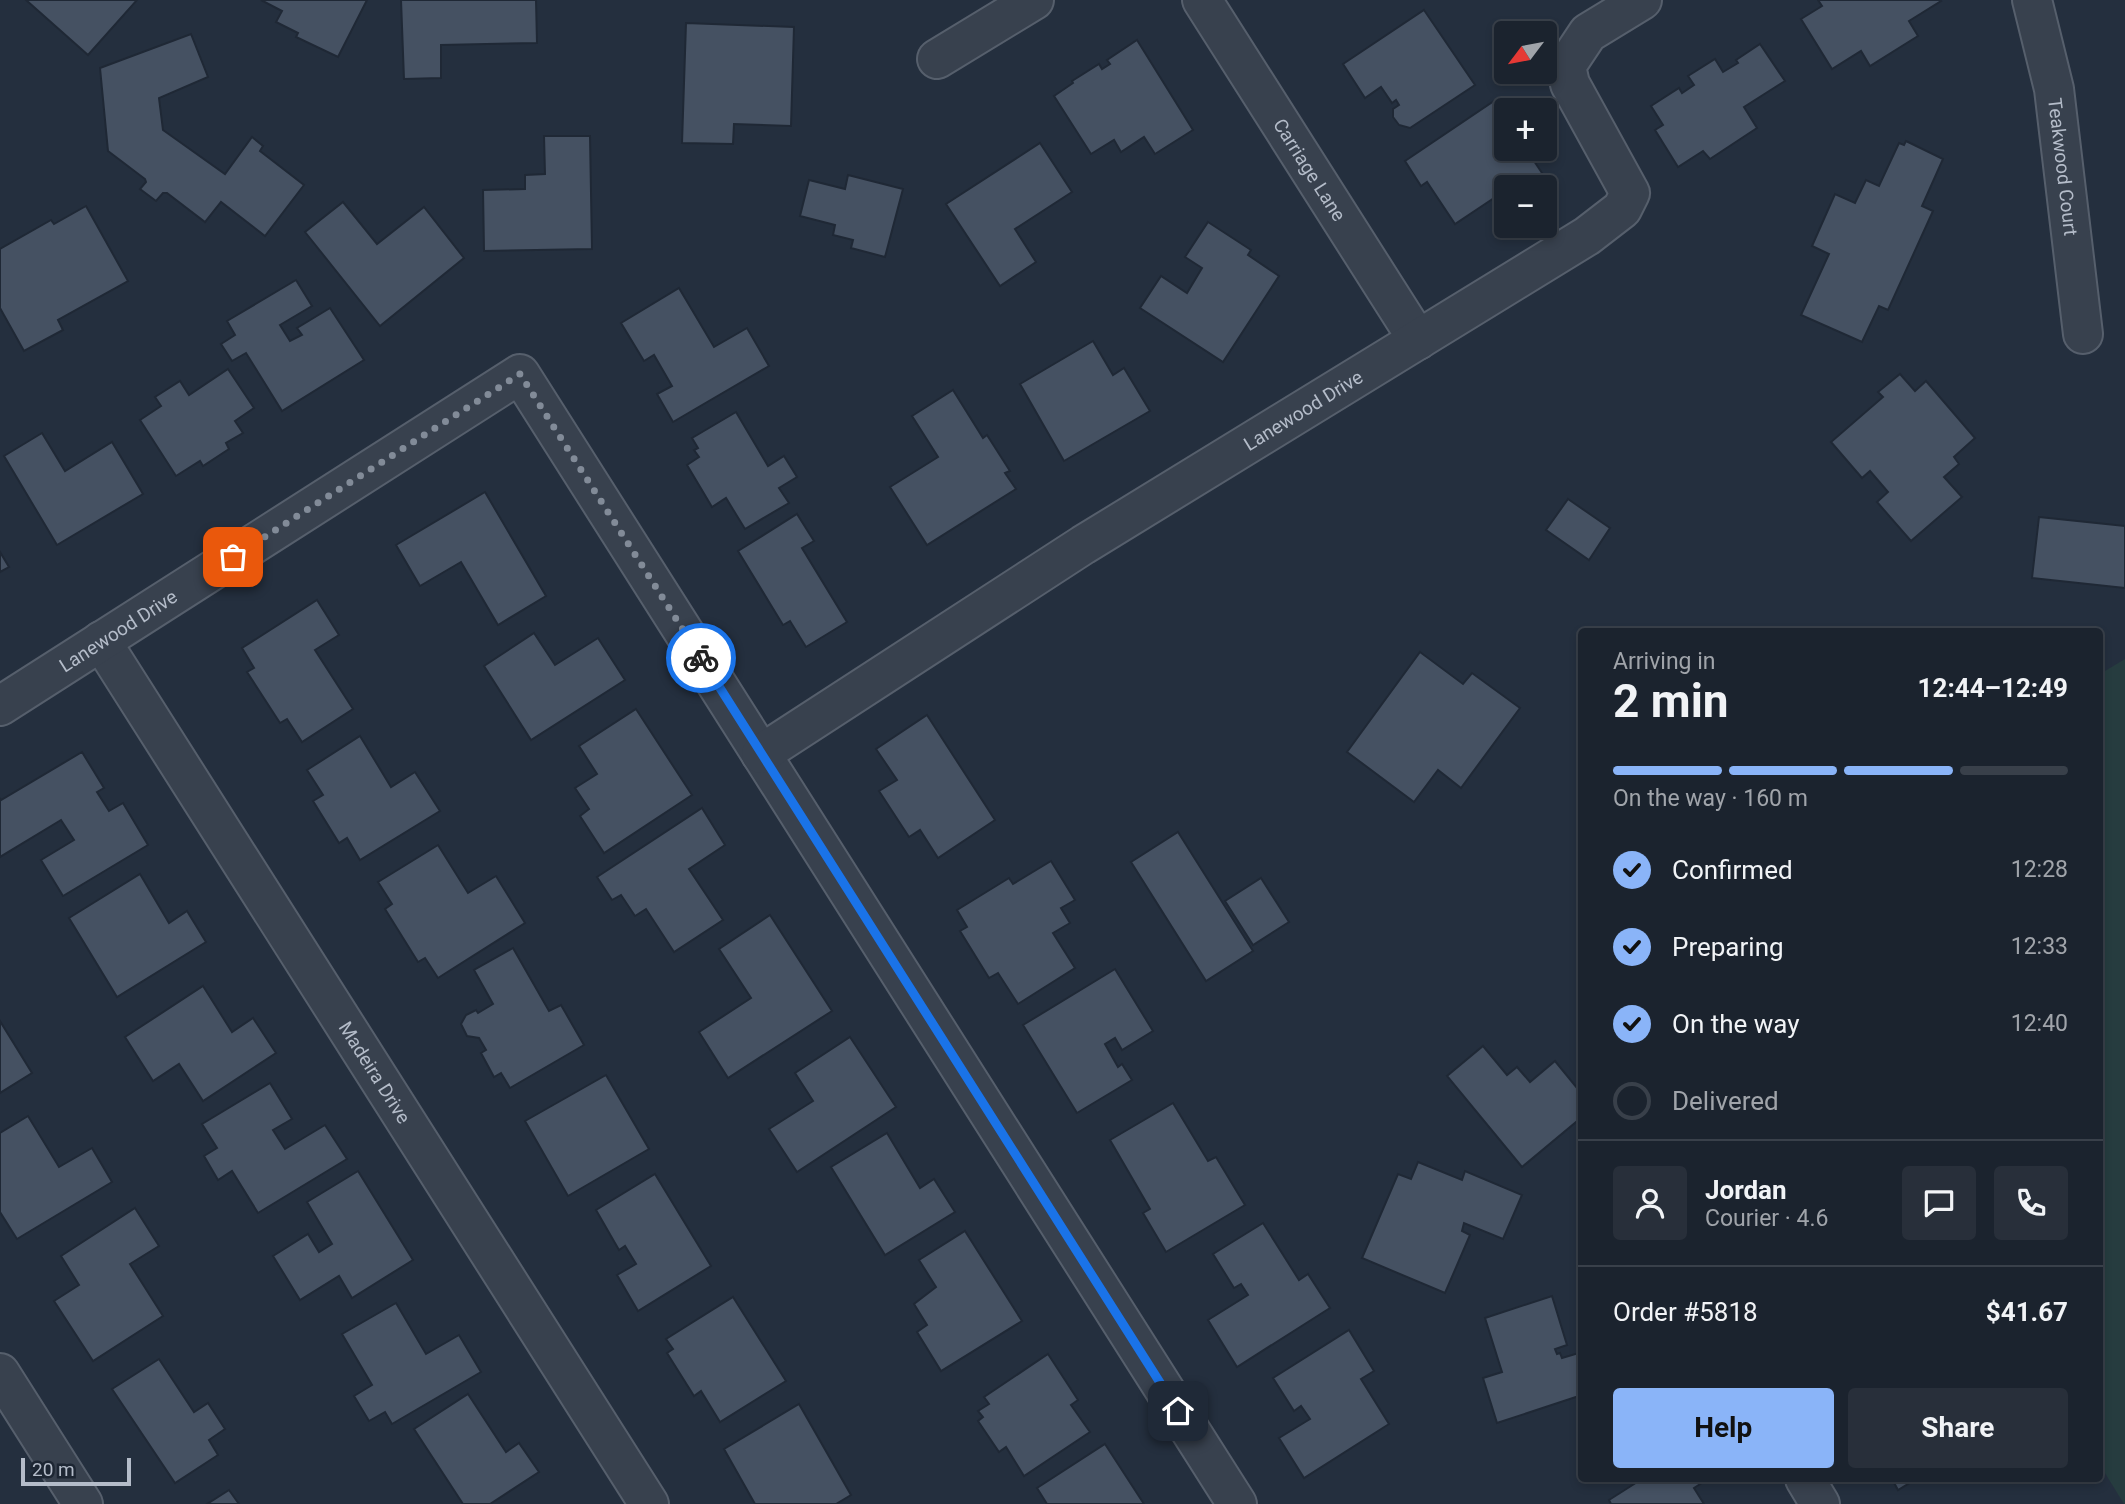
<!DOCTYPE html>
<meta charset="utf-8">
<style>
body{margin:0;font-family:Roboto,sans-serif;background:#282f3a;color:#f1f3f6;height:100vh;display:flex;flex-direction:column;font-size:26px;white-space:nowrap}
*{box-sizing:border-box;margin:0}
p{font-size:23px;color:#a0a4aa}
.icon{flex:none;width:38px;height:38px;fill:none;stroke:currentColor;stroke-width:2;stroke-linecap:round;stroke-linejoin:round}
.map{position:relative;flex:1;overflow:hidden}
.details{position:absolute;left:1578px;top:628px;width:525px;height:854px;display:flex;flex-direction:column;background:#1b232e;border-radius:7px;box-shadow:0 4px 10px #0003,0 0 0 2px #39404a}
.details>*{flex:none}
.needle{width:46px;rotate:238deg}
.buttons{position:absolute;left:1494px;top:21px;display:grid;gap:14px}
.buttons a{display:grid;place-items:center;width:63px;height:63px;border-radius:7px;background:#1b232e;box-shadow:0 4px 10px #0003,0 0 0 2px #39404a;font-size:35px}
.scale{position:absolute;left:21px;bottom:18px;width:110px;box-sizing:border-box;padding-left:7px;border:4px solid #b4bcc9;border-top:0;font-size:19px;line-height:24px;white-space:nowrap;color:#b4bcc9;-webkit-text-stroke:5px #1d2633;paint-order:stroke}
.pin{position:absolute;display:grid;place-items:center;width:60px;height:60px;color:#fff;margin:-30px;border-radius:14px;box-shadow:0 4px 10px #0006}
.courier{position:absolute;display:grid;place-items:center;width:70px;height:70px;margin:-35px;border:5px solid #1a73e8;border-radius:50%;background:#fff;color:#222;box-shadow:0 2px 9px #0007}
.overview em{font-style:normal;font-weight:700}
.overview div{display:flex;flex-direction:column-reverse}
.overview{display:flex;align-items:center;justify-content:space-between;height:119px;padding:0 35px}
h1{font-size:46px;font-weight:700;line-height:52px}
.bar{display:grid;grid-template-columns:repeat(4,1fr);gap:10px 7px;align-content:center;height:84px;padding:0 35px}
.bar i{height:9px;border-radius:5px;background:#39404a}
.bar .current{background:#8ab4f8}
.bar p{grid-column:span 4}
.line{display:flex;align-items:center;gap:18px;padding:0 35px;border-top:2px solid #39404a}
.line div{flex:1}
.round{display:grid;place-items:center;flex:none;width:74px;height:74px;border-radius:7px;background:#282f3a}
ol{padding:0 35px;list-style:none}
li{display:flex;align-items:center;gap:21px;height:77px}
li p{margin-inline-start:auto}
li .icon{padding:7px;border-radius:50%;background:#8ab4f8;color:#111;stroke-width:4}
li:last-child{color:#a0a4aa}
li i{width:38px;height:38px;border:4px solid #39404a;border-radius:50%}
.primary-button{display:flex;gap:14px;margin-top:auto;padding:14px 35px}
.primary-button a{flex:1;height:80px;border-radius:7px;background:#8ab4f8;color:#111;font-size:28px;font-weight:700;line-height:80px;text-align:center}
.primary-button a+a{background:#282f3a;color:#f1f3f6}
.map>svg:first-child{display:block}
.green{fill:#263c3f}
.building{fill:#455162;stroke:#1f2835;stroke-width:2}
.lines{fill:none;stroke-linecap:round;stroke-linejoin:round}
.street-casing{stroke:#565f6c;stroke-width:42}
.street{stroke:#38414e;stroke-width:38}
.done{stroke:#828b98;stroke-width:7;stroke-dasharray:0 12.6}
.route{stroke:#1a73e8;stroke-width:9}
.labels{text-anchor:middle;stroke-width:6;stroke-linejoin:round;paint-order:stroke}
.street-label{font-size:19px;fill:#b4bcc9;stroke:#1d2633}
</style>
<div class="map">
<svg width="2125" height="1504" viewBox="0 0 2125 1504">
<rect width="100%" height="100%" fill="#242f3e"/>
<polygon class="green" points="2125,659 2125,1504 2124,1504 2100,1465 2100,674"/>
<g class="building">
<polygon points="26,0 137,0 88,55"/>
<polygon points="261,0 367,0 338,57 296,37 298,33 276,22 282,11"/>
<polygon points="401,0 536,0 537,43 441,45 441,78 404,79"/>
<polygon points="1818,0 1940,0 1941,1 1909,21 1918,36 1870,66 1861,51 1832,69 1801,19 1822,6"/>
<polygon points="1424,10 1475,85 1410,128 1399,125 1393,117 1393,109 1399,105 1396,100 1392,103 1381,87 1365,98 1343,64"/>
<polygon points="686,23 794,27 791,126 734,124 733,144 682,143"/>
<polygon points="191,34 208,77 159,98 163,130 225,174 252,137 263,146 260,151 304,185 265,236 221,202 205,222 167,193 163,193 156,201 140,189 146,182 145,179 108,151 100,68"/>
<polygon points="1137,40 1193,130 1155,154 1144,137 1121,152 1114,140 1091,154 1054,96 1073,83 1072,81 1099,64 1102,69 1110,64 1107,60"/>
<polygon points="1760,44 1785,81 1744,107 1757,128 1710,159 1703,151 1678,167 1655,130 1663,125 1651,106 1679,88 1682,93 1694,85 1688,76 1715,59 1723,72 1738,63 1736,60"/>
<polygon points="1505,98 1514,110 1507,110 1507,149 1526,149 1546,179 1533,187 1507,187 1507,197 1503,192 1455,224 1427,182 1421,186 1405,161 1494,101 1496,104"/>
<polygon points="544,136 590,136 592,249 484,251 483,190 525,189 525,175 545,174"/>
<polygon points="1906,141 1943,159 1922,206 1933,211 1888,310 1879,306 1862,342 1801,315 1829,254 1812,246 1835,194 1855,203 1866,180 1879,186 1899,143 1904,145"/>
<polygon points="1040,143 1072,192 1015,229 1036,262 1000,286 946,204"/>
<polygon points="848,175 903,189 885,257 851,248 853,240 833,235 835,225 800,216 809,180 845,189"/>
<polygon points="343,202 377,244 424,207 464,258 380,326 305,232"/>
<polygon points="86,206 128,281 58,320 63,330 24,351 0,308 0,249 51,220 54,224"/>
<polygon points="1208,222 1251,250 1248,255 1279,276 1223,362 1140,308 1161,276 1187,293 1202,268 1185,257"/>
<polygon points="296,280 312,306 280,325 290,341 302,335 297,328 330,308 364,360 282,411 246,353 232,361 221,344 235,335 227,321"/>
<polygon points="679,288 714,347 747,328 769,366 673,422 657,394 672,386 654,355 644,361 621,323"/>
<polygon points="1093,341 1113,375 1124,368 1150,411 1064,461 1020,384"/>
<polygon points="228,369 254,408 235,421 243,433 226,443 229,449 203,466 200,461 176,476 140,420 161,406 155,397 180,381 189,395"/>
<polygon points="1900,374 1915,391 1926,381 1975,438 1954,457 1959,464 1944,477 1962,497 1911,541 1877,502 1888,492 1870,471 1862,478 1831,442 1883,397 1878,392"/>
<polygon points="953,390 983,438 987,435 1010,471 1005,473 1016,489 927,545 890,487 938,457 912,416"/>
<polygon points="736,412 768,466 784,456 797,477 779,488 789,503 745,529 726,498 712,507 687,465 699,457 694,450 698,448 692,438"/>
<polygon points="42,433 65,471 112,442 143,494 57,545 4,456"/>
<polygon points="485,492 546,596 498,625 461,562 420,586 396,545"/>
<polygon points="1568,499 1610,528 1589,560 1546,530"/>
<polygon points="797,514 814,541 802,548 847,622 806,647 790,621 783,625 738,551"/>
<polygon points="2039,517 2125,526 2125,588 2032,578"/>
<polygon points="0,552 9,567 0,572"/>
<polygon points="317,600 339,635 315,650 353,709 302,742 287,719 280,723 247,672 254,668 242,648"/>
<polygon points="534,633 555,665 598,638 625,680 531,740 484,666"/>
<polygon points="1420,652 1463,684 1472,673 1520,708 1461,788 1438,770 1414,802 1347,752"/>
<polygon points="636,709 692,795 604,853 580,816 589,809 575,788 597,774 579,746"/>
<polygon points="927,715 995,820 938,858 920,830 909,837 879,791 897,780 876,749"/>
<polygon points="360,736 391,787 415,772 440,811 360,860 347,838 339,843 313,801 323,795 307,770"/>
<polygon points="82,752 104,788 97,792 109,811 123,803 148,845 63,896 41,860 74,840 61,820 0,857 0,798 1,800"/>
<polygon points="702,808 725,845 689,869 723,920 674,952 646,909 635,916 621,895 612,900 597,877"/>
<polygon points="1178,832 1253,951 1206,981 1131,862"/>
<polygon points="438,845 468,893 496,876 525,923 438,978 425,958 418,962 385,909 392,904 378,882"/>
<polygon points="1051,861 1075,900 1061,908 1070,923 1053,933 1075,968 1018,1004 998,973 989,978 960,931 967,927 957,910 1009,878 1013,884"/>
<polygon points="140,874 169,923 187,911 206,942 117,997 69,918"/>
<polygon points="1261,878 1289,922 1253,945 1225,901"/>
<polygon points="770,915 832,1011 728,1078 699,1032 751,998 719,949"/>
<polygon points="513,948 549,1011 561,1005 584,1045 510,1088 501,1073 494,1077 481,1053 486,1050 479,1038 467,1036 461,1024 466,1015 476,1010 478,1013 493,1004 474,970"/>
<polygon points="1115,969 1153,1031 1122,1050 1115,1038 1105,1044 1118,1067 1122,1064 1132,1080 1077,1113 1023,1025"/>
<polygon points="203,986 232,1032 253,1018 276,1053 203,1101 179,1064 153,1081 125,1037"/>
<polygon points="0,1021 32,1073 0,1093"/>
<polygon points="850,1037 896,1107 797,1172 769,1129 813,1101 795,1073"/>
<polygon points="1483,1046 1507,1075 1517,1067 1530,1082 1555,1061 1582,1094 1582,1117 1522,1167 1447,1076"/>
<polygon points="606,1075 649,1149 568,1196 525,1121"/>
<polygon points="270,1083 292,1119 273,1130 285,1149 325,1125 347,1159 258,1213 232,1171 218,1180 204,1156 217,1148 202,1124"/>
<polygon points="1173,1103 1208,1161 1216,1157 1245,1205 1166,1252 1143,1213 1150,1209 1110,1140"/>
<polygon points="28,1116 59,1167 92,1148 112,1182 17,1239 0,1212 0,1133"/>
<polygon points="887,1133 920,1188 934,1179 955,1212 885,1255 831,1167"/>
<polygon points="1418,1162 1462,1180 1465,1171 1522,1195 1503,1239 1464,1223 1462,1231 1470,1235 1445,1293 1362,1258 1398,1174 1411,1179"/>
<polygon points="358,1171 413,1260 352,1298 339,1276 300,1300 273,1256 308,1234 319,1252 332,1244 307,1202"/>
<polygon points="655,1174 711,1266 638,1311 617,1275 636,1264 625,1246 619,1250 596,1210"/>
<polygon points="135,1208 159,1246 130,1264 163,1316 93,1361 54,1301 79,1285 61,1256"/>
<polygon points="1263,1223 1299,1280 1308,1274 1330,1308 1237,1367 1208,1320 1248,1295 1241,1284 1234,1288 1213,1254"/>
<polygon points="965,1231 1022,1321 941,1371 917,1332 927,1325 914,1304 936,1287 919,1260"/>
<polygon points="1552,1296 1567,1345 1555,1349 1557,1354 1560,1353 1562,1358 1582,1352 1582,1395 1497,1423 1483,1378 1502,1372 1485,1318"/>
<polygon points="733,1297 786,1381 720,1422 701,1391 694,1396 667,1353 673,1349 666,1339"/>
<polygon points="396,1303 426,1354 459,1335 481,1372 392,1424 385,1412 369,1421 354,1396 372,1385 342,1334"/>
<polygon points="1349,1330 1374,1371 1361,1379 1389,1424 1304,1478 1279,1438 1310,1419 1301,1406 1294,1411 1273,1378"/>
<polygon points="1048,1354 1078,1400 1071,1405 1090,1432 1024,1476 1006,1447 999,1452 978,1421 983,1417 978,1411 989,1404 984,1397"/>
<polygon points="159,1359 194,1412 208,1403 225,1429 209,1440 218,1455 175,1483 112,1389"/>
<polygon points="468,1394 506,1452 519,1443 539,1472 490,1504 463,1504 414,1429"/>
<polygon points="799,1404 851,1495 836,1504 755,1504 724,1449"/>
<polygon points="1105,1444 1144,1504 1047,1504 1037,1488"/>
<polygon points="1642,1479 1708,1479 1694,1488 1704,1504 1611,1504 1609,1500"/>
<polygon points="1892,1479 1916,1479 1898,1490"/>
<polygon points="229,1490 239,1504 207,1504"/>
</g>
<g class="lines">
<defs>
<g id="street">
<path id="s1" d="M 1202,0 L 1418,340"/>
<path id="s2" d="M 2032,0 L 2054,89 L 2083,334"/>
<polyline points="937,59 1034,0"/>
<path id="s3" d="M 101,641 L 649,1504"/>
<path id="s4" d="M 0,706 L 520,374 L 1237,1504"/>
<path id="s5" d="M 761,754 L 1083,545 L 1587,236 L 1622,209 L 1630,193 L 1570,84 L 1566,66 L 1588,33 L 1642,0"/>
<polyline points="0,1373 83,1504"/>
<polyline points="1805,1479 1820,1504"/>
</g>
</defs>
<use href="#street" class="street-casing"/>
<use href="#street" class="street"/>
</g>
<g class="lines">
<polyline class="done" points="233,557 520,374 701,658"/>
<polyline class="route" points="701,658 1178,1411"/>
</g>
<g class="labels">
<g class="street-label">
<text dy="7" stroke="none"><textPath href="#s2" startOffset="170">Teakwood Court</textPath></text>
<text dy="7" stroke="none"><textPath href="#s1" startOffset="201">Carriage Lane</textPath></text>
<text dy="7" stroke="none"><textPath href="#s5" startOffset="642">Lanewood Drive</textPath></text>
<text dy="7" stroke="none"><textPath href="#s4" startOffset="140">Lanewood Drive</textPath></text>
<text dy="7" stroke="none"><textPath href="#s3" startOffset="511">Madeira Drive</textPath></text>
</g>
</g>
</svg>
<div class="buttons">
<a><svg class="needle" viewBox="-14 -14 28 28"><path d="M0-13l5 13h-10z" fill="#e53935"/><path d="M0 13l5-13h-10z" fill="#a0a4aa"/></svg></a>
<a>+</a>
<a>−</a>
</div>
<div class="scale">20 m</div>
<div class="pin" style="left:233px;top:557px;background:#ea580c"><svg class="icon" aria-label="bag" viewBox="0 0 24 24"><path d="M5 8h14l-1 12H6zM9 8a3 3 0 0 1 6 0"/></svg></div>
<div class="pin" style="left:1178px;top:1411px;background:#1f2937"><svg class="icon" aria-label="home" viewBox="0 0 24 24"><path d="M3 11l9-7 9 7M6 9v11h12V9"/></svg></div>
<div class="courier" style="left:701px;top:658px"><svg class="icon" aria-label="bike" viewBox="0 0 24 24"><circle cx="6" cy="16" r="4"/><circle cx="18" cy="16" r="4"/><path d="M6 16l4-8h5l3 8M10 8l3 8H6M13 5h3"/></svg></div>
<section class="details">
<div class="overview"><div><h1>2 min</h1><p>Arriving in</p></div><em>12:44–12:49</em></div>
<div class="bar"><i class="current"></i><i class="current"></i><i class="current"></i><i></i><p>On the way · 160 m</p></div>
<ol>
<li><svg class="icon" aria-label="check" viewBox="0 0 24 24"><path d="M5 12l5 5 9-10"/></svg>Confirmed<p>12:28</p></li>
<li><svg class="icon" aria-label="check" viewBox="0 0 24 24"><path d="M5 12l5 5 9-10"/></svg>Preparing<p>12:33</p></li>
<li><svg class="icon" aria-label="check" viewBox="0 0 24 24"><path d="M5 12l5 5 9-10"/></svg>On the way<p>12:40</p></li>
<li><i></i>Delivered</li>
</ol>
<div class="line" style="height:126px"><a class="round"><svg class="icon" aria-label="person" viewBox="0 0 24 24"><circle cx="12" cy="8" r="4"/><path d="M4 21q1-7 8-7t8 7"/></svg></a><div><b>Jordan</b><p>Courier · 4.6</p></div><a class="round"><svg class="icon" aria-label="chat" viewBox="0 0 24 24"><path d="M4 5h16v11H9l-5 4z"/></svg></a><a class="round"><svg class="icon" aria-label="phone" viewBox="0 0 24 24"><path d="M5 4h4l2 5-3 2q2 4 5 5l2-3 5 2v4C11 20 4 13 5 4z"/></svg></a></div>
<div class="line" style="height:91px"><div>Order #5818</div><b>$41.67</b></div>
<div class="primary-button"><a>Help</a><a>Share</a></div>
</section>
</div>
